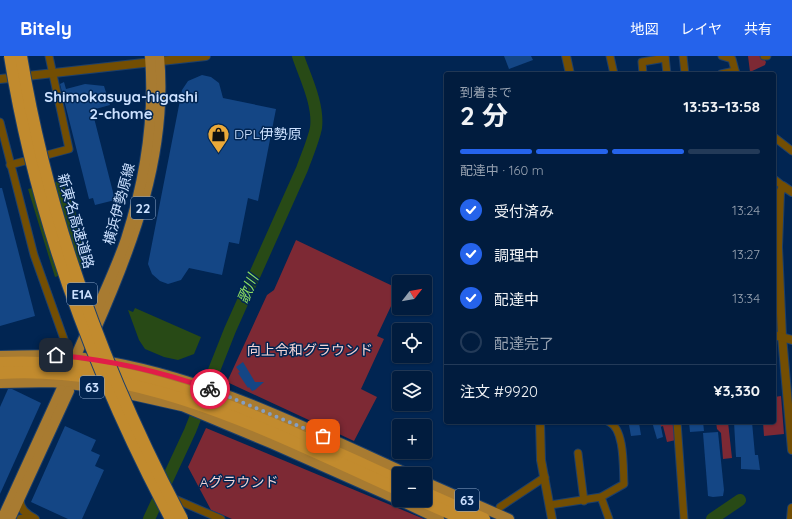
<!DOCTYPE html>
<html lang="ja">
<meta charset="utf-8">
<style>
body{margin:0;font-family:Quicksand,"Noto Sans JP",sans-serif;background:#0f2949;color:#f1f3f6;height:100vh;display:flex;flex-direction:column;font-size:15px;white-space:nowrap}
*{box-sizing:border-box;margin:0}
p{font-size:13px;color:#96a1b0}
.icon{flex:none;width:22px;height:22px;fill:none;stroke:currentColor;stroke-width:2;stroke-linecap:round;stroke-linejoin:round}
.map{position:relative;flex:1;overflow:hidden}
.panel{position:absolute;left:444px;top:16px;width:332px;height:352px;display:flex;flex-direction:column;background:#011c3e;border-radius:4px;box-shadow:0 1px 3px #0004,0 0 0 1px #233a58}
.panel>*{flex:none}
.needle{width:26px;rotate:59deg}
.fabs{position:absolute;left:392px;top:219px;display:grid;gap:8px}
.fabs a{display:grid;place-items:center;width:40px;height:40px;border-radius:4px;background:#011c3e;box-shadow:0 1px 3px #0004,0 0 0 1px #233a58;font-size:20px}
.pin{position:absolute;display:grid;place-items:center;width:34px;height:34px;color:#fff;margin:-17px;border-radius:8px;box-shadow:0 2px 6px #0006}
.courier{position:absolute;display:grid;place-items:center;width:40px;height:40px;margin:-20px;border:3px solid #e11d48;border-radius:50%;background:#fff;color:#222;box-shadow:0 1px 5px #0007}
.overview em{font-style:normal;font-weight:700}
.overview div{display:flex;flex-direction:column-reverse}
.overview{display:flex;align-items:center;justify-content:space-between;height:68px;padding:0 16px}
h1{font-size:26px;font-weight:700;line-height:30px}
.bar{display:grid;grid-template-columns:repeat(4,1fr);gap:6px 4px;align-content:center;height:48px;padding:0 16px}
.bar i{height:5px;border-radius:3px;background:#233a58}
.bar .selected{background:#2563eb}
.bar p{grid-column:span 4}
.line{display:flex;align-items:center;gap:10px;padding:0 16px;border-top:1px solid #233a58}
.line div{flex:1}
ol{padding:0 16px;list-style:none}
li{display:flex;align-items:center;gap:12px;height:44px}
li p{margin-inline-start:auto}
li .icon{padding:4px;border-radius:50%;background:#2563eb;color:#fff;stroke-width:4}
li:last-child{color:#96a1b0}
li i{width:22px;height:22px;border:2px solid #233a58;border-radius:50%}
header{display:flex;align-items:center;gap:24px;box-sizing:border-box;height:56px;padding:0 20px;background:#2563eb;color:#fff}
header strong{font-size:19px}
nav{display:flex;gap:22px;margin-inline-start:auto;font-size:14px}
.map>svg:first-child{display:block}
.green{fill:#7d2934}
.water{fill:#284a16}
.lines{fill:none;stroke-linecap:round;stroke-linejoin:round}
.river{stroke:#284a16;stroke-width:12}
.building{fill:#144685}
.minor-casing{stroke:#1d3f6a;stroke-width:9}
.tertiary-casing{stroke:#1d3f6a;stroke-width:10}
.primary-casing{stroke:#1d3f6a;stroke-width:12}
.motorway-casing{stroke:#1d3f6a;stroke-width:14}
.minor{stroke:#734e03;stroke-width:7}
.tertiary{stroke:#734e03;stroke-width:8}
.primary{stroke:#a87b31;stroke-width:10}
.motorway{stroke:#c28b2e;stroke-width:12}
.motorway-bridge-casing{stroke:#1d3f6a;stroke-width:14;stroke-linecap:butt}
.motorway-bridge{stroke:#c28b2e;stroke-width:12}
.done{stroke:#859fc2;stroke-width:4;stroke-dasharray:0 7.2}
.route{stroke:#e11d48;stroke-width:5}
.labels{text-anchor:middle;stroke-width:3;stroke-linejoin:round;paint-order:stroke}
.shield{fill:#012552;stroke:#8fa9cb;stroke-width:1}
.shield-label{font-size:13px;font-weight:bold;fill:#cce1ff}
.poi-label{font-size:14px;fill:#cce1ff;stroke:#012552;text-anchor:start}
.street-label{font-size:14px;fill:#cce1ff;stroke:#012552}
.park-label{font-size:14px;fill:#f2d2d3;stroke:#012552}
.neighbourhood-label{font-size:15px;font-weight:bold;fill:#cce1ff;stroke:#012552}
.water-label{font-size:15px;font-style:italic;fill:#8adc61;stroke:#012552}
</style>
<header>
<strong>Bitely</strong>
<nav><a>地図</a><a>レイヤ</a><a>共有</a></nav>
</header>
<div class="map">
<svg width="792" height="463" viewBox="0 0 792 463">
<rect width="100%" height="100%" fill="#012552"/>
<g class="green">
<polygon points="748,0 762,0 766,6 765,9 750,16"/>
<polygon points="296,184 399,233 377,280 384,283 361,333 377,341 354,385 227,326 267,239 274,234"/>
<polygon points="781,340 784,378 764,380 763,366 774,366 774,341"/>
<polygon points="658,366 675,366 676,384 667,386 663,370 660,371"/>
<polygon points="716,366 728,366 732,402 723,403 721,377 717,373"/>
<polygon points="206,372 424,463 232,463 211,454 188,411"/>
</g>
<g class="water">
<polygon points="63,124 65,132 69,132 90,211 55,221 28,133"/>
<polygon points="135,252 201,281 194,298 178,304 164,301 145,293 139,284 128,254 133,256"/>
</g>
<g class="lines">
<g class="river">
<path d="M 149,463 L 190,375 L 230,274 L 302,113 C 307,99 313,86 316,72 C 319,48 305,21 298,0"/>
<polyline points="712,463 740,444"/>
</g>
</g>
<g class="building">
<polygon points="504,0 531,0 533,4 509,13"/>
<polygon points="202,19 211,21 219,27 223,42 276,53 258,145 248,142 239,188 229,186 222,219 189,212 181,224 168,228 160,225 152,218 148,208 149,203 182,34 188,25"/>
<polygon points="64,26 66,33 85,28 104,30 110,49 92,54 115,144 95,149 93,142 89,143 60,28"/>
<polygon points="0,132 2,132 35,260 0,270"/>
<polygon points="243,306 255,326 264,326 255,334 252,335 249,331 248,332 238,317 240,316 236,311"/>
<polygon points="8,333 12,333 41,347 0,438 0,351"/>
<polygon points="652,366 660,366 663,381 657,383"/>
<polygon points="689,366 703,366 704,375 690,376"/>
<polygon points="734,366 752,366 755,399 758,399 760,414 741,413 741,401 736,401"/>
<polygon points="639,367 641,379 631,380 629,369"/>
<polygon points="65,370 96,384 91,395 100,399 95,410 104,414 82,463 68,463 31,446"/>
<polygon points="718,376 724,434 723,440 713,441 708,440 703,377"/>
</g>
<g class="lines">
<defs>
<g id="minor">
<polyline points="610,0 614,18"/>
<polyline points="665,0 667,18"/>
<polyline points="683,0 685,18"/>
<polyline points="722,0 732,3 736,18"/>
<polyline points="764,0 767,0"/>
<polyline points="643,18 642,6 665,2"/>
<polyline points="721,18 735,15"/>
<polyline points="0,66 34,199 64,283"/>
<polyline points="774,81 792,95"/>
<polyline points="10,109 69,93 49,0"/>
<polyline points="774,123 783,130"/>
<polyline points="677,366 684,463"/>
<polyline points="578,397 584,445"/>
<polyline points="601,441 609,463"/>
<polyline points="175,448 177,444 221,463"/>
<path d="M 550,449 L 601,441 L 624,428 C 623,412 625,373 609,366"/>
<polyline points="500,451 545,421"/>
</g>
<g id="tertiary">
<polyline points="566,0 570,18"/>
<polyline points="0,23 206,0"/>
<polyline points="792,136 783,130 780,137 778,191 782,280 792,394"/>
<polyline points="774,279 792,284"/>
<polyline points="540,366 541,404 552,463"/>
<path d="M 20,441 C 18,452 26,458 35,463"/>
<polyline points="21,463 33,462"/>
<polyline points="791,463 792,452"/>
</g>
<g id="primary">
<path d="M 94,277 C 133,189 168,98 159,0"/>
<path d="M 78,295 C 94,258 113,221 126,183 C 145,124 155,62 150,0"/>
<path d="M 0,300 C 30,299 60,298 91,303 C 203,319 306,372 408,418"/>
<polyline points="0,327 52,326 102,332 182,350 273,388 399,444"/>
<polyline points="425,426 509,463"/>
<polyline points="399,444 439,463"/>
<polyline points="2,463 61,334"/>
<polyline points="10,463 69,335"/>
</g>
<g id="motorway">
<path d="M 0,307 C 144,299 272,368 399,425"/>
<path d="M 0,317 C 143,308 272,377 399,434"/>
<polyline points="425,437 484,463"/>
<polyline points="420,444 463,463"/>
</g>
</defs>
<use href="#minor" class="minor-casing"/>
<use href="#tertiary" class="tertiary-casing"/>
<use href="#primary" class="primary-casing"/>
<use href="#motorway" class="motorway-casing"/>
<use href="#minor" class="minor"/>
<use href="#tertiary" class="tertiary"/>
<use href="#primary" class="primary"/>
<use href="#motorway" class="motorway"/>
<defs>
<g id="motorway-bridge">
<path d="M 10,0 C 36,162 94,318 171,463"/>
<path d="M 21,0 C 48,162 105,318 182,463"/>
</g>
</defs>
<use href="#motorway-bridge" class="motorway-bridge-casing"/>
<use href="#motorway-bridge" class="motorway-bridge"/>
</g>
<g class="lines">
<polyline class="done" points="210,333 323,380"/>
<path class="route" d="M 56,299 C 109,304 160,315 210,333"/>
</g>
<defs>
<symbol id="shop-pin" viewBox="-11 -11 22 30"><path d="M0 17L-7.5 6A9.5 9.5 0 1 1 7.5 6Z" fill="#eba939" stroke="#012552"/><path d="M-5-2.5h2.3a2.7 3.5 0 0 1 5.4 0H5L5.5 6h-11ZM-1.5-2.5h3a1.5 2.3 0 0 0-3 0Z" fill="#111"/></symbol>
</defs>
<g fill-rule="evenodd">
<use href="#shop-pin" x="206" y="66" width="25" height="34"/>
</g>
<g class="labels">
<g class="shield">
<rect x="131" y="141" width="24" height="22" rx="3"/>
<rect x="67" y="227" width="30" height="22" rx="3"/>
<rect x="80" y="320" width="24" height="22" rx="3"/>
<rect x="455" y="433" width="24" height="22" rx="3"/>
</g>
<g class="shield-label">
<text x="143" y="157">22</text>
<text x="82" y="243">E1A</text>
<text x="92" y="336">63</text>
<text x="467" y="449">63</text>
</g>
<g class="poi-label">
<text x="234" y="83">DPL伊勢原</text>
</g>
<g class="street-label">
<text transform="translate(119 148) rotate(-75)" y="5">横浜伊勢原線</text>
<text transform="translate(76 165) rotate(74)" y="5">新東名高速道路</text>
</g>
<g class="park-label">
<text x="310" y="299">向上令和グラウンド</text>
<text x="239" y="431">Aグラウンド</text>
</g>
<g class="neighbourhood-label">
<text x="121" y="46">Shimokasuya-higashi<tspan x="121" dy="17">2-chome</tspan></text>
</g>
<g class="water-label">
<text transform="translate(248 233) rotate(-67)" y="5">歌川</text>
</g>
</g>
</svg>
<div class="fabs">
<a><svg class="needle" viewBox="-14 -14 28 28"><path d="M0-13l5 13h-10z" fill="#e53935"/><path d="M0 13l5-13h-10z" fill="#96a1b0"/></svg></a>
<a><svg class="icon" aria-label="locate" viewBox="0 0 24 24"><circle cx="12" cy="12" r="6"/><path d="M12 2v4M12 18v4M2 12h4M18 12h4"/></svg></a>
<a><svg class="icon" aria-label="layers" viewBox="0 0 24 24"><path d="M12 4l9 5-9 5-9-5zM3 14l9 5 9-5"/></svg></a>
<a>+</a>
<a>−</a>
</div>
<div class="pin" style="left:323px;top:380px;background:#ea580c"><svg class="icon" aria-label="bag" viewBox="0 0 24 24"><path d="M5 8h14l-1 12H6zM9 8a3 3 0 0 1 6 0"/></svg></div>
<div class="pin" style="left:56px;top:299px;background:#1f2937"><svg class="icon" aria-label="home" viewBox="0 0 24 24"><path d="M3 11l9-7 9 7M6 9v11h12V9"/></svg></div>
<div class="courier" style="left:210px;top:333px"><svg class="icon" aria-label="bike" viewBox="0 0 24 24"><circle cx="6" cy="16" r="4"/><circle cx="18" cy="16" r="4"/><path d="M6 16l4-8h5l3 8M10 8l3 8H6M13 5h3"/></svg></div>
<section class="panel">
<div class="overview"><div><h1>2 分</h1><p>到着まで</p></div><em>13:53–13:58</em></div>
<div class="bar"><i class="selected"></i><i class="selected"></i><i class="selected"></i><i></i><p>配達中 · 160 m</p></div>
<ol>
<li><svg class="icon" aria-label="check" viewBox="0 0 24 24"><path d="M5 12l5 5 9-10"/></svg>受付済み<p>13:24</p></li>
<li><svg class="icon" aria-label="check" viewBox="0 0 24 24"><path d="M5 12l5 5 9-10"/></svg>調理中<p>13:27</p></li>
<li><svg class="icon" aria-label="check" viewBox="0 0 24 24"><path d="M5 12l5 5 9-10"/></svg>配達中<p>13:34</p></li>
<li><i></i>配達完了</li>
</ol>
<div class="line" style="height:52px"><div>注文 #9920</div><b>¥3,330</b></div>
</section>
</div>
